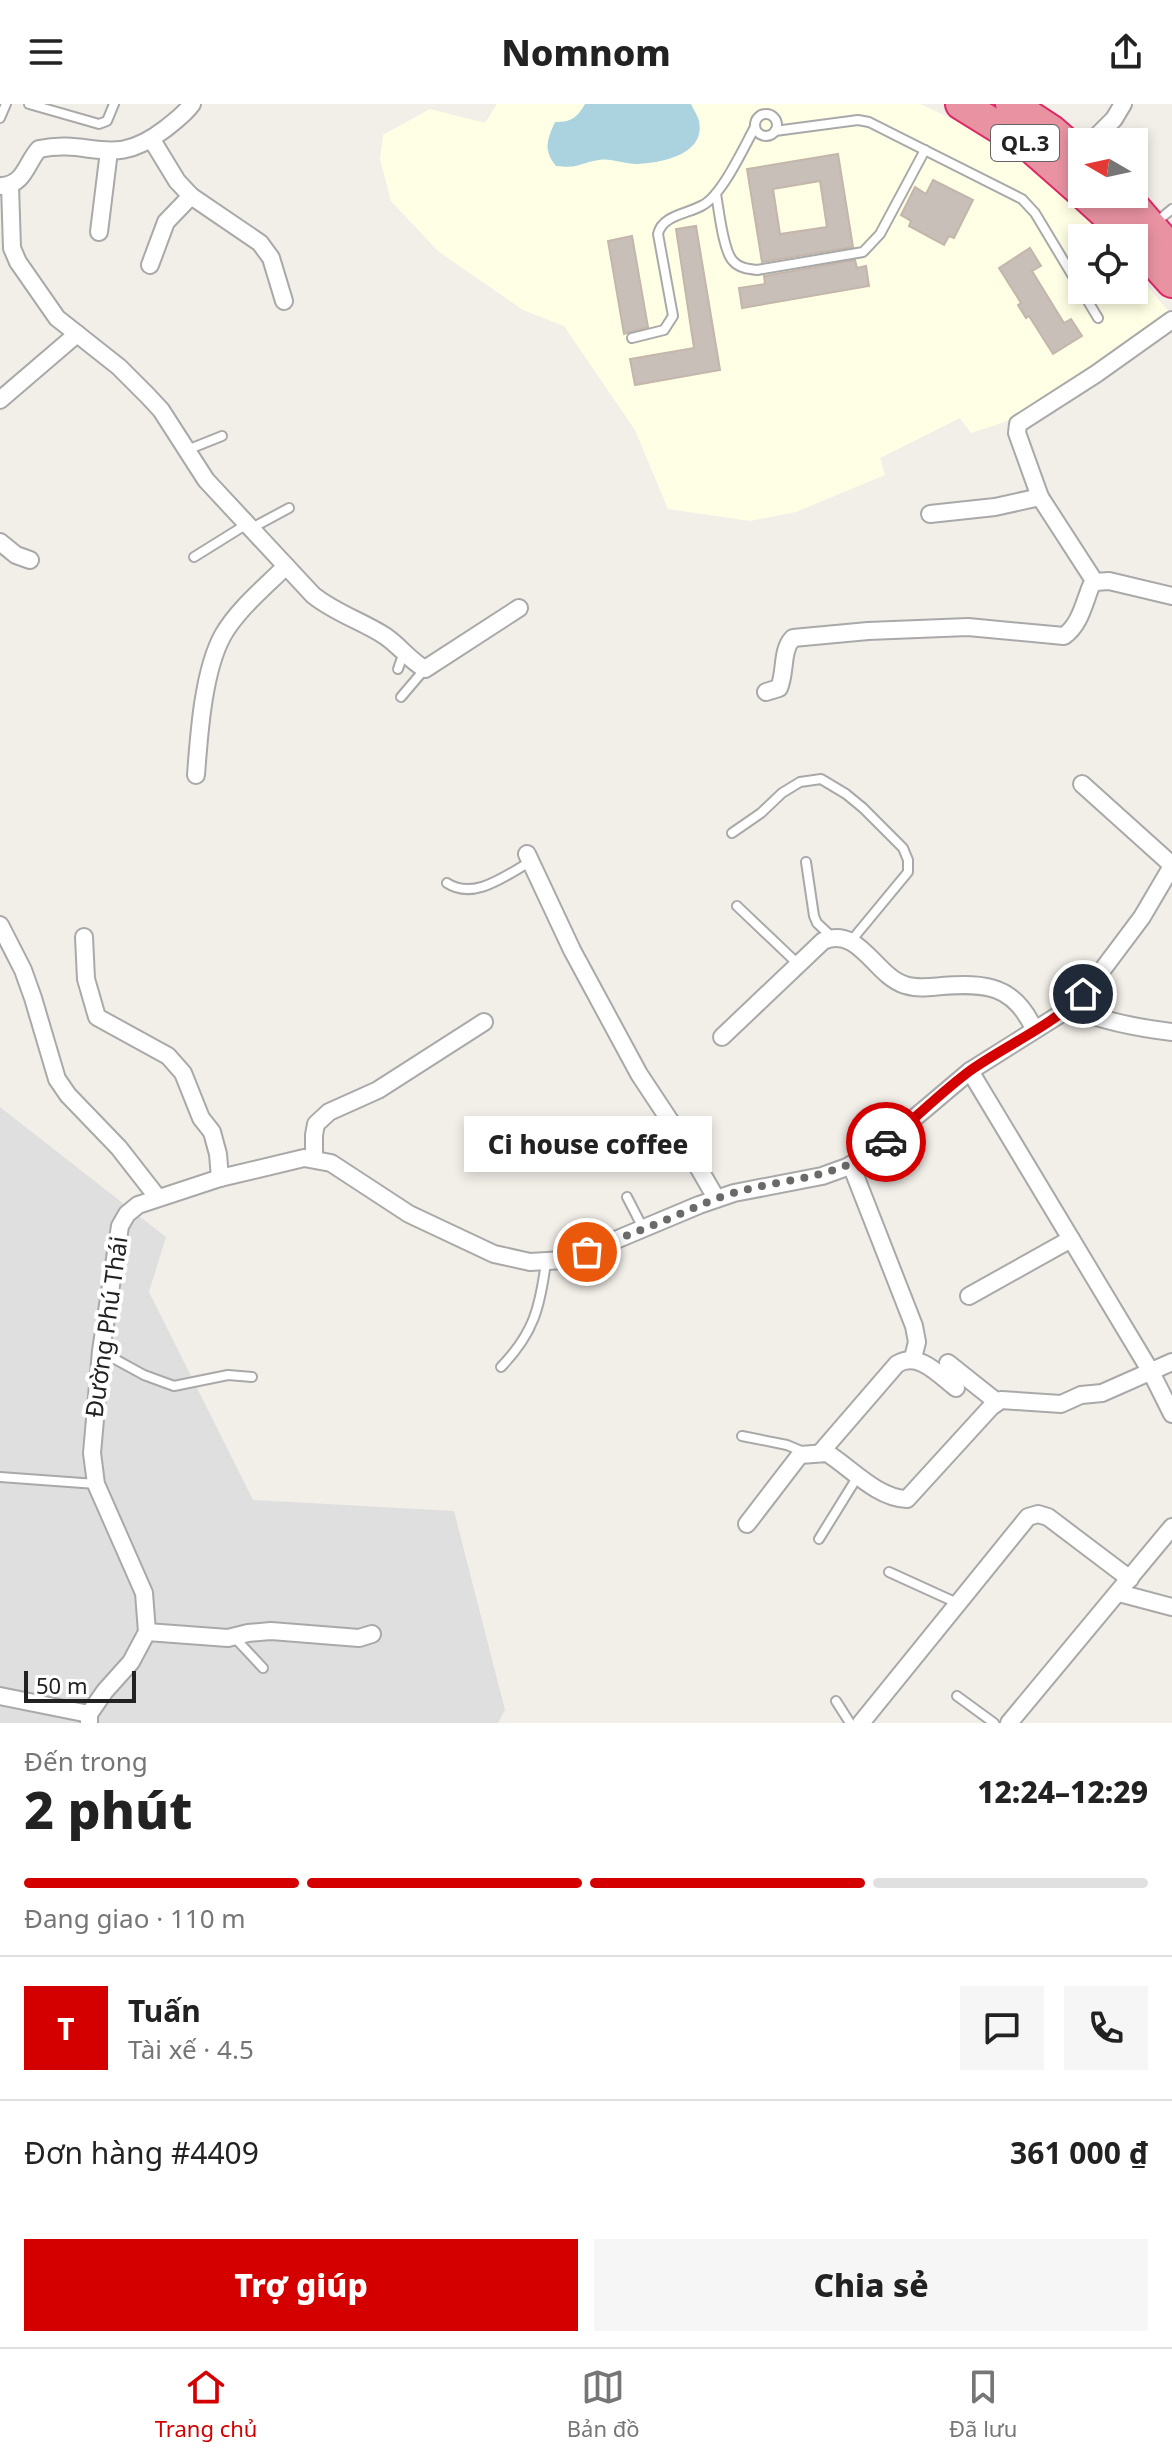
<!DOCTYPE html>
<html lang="vi">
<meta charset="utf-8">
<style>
body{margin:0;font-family:"Noto Sans",sans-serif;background:#f6f6f6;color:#222;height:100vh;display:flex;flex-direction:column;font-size:30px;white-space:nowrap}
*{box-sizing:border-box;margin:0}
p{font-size:26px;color:#767676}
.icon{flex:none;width:44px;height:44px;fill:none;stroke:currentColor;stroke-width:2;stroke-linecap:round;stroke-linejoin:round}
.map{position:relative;height:1619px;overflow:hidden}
.drawer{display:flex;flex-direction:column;background:#fff;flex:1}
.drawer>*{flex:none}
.needle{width:52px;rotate:279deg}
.fabs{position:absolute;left:1068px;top:24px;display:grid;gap:16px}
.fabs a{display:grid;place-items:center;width:80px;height:80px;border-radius:0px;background:#fff;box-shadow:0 4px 12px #0003;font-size:40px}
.scale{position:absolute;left:24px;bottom:20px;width:112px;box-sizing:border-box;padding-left:8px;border:4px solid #222;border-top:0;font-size:22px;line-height:28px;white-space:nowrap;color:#222;-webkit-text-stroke:6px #fff;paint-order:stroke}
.pin{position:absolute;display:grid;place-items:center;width:68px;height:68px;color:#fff;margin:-34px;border:4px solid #fff;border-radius:50%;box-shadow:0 2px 8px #0007}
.courier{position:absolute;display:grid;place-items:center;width:80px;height:80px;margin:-40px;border:6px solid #d40000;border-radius:50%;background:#fff;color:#222;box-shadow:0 2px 10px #0007}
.bubble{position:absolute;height:56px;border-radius:0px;background:#fff;box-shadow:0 4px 12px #0003;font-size:26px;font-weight:800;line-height:56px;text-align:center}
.head em{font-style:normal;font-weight:800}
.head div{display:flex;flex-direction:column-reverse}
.head{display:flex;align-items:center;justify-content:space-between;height:136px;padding:0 24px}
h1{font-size:52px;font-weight:800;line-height:60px}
.bar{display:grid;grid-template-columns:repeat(4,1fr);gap:12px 8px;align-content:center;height:96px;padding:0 24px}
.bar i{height:10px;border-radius:6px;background:#e0e0e0}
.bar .selected{background:#d40000}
.bar p{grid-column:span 4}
.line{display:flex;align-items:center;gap:20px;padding:0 24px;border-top:2px solid #e0e0e0}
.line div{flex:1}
.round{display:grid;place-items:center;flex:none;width:84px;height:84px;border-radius:0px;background:#f6f6f6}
.action{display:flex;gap:16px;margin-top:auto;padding:16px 24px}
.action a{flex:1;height:92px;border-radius:0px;background:#d40000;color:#fff;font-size:32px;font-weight:800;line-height:92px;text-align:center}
.action a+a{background:#f6f6f6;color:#222}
header{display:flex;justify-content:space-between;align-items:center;height:104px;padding:0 24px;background:#fff;font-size:36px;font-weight:800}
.dock{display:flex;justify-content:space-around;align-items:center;height:112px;border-top:2px solid #e0e0e0;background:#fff;font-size:22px;color:#767676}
.dock a{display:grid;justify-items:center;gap:4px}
.dock .selected{color:#d40000}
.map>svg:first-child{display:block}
.residential{fill:#e0dfdf}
.education{fill:#ffffe5}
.water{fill:#aad3df}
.building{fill:#c7bfb8;stroke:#c4b6ab;stroke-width:2;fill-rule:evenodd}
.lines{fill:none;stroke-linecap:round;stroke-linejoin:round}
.lane-casing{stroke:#a9a9a9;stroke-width:12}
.street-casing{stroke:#a9a9a9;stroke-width:20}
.highway-casing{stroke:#dc2a67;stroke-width:34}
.lane{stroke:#fff;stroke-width:8}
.street{stroke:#fff;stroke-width:16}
.highway{stroke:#e892a2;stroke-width:30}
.done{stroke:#6b6a68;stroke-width:8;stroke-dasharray:0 14.4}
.route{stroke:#d40000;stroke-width:10}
.labels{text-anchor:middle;stroke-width:8;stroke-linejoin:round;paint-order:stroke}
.shield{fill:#fff;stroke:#646464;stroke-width:2}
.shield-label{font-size:22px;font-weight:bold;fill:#222}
.street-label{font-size:24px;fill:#222;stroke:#fff}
</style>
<header><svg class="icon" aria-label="menu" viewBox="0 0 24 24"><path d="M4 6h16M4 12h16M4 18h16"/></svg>Nomnom<svg class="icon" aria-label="share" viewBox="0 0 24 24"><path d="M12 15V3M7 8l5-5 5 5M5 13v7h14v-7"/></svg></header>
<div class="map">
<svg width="1172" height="1619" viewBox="0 0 1172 1619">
<rect width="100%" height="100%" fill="#f2efe9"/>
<polygon class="residential" points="0,1003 166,1133 149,1188 253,1396 454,1407 505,1606 498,1619 0,1619"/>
<polygon class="education" points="497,0 920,0 959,18 1009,45 1055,82 1107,134 1082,134 1082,186 1134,186 1134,166 1170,209 1094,262 1011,316 971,329 960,314 880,354 885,371 796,408 750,417 668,405 635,326 564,222 523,206 438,147 391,97 380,55 383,31 430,5 485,19"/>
<path class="water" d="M 585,0 L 691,0 C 693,5 698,12 699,17 C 706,51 661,59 636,60 C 624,60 611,54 599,56 C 579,59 579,65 556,62 C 543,46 547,36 555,18 C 571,18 577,14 585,0 Z"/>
<g class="building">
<path d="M 838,50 L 853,143 L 762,158 L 747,65 ZM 820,77 L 827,123 L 780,130 L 773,85 Z"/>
<polygon points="933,76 973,96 954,134 949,132 944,141 909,122 911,117 901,111 915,83 926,90"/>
<polygon points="696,122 720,266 635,281 630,255 694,244 676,125"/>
<polygon points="632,132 648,223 624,230 608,137"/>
<polygon points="1030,144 1041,162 1032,167 1064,219 1071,215 1082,232 1053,250 1029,212 1026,214 1018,201 1021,199 999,164"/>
<polygon points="855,156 857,164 866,162 869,182 742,204 739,184 765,180 764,172"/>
</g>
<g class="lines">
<defs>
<g id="lane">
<polyline points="29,0 99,20 107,17 114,0"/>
<circle cx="766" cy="21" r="11"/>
<polyline points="0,14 6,0"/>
<polyline points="775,27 858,16 869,18 1022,95 1035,109 1098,214"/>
<path d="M 716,90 C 719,106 723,147 733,157 C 739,164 748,165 757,166 L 863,148 L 880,130 L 925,46"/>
<polyline points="1155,119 1172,105"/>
<path d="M 632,234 L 664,226 L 673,212 L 658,130 C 662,111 688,110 703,101 C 722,91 744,43 755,23"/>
<polyline points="187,346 222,332"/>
<polyline points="252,424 289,404"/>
<polyline points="194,453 247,420"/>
<polyline points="398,565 404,548"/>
<polyline points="401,593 424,566"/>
<polyline points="732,729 761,709 782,689 800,678 821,675 846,690 863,704 903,744 908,756 908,768 851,837"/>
<polyline points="806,758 814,812 817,819 832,833"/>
<path d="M 447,779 C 474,797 506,771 530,758"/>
<polyline points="737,802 798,860"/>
<polyline points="627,1093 643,1124"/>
<polyline points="102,1248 144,1271 174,1282 228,1271 252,1273"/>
<path d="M 501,1263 C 534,1229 540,1203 546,1158"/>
<polyline points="742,1332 787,1341 806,1349"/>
<polyline points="0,1373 96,1380"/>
<polyline points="819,1435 858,1372"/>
<polyline points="889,1468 957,1499"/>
<polyline points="234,1533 263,1564"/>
<polyline points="957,1592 994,1619"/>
<polyline points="836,1597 850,1619"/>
</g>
<g id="street">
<polyline points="152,36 177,77 191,92 260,139 271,154 284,197"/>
<polyline points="1091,38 1114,15 1123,0"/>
<path d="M 10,81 L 12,144 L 18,158 L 57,214 L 119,263 L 147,291 L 161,306 L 206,376 L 313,491 C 335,509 362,517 385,532 C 400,542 410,557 425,565 L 519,504"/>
<path d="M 2,82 C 25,80 26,59 39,45 C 92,34 112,66 165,25 C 175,17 185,10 192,0"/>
<polyline points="99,128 109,47"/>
<polyline points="150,161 166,118 191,92"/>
<polyline points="0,296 77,230"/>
<polyline points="1040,393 1017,329 1018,320 1096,270 1172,216"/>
<polyline points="930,410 995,403 1040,393 1095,478"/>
<polyline points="0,438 16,451 30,456"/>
<path d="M 766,588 L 779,584 C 786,568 781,546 793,534 L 868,527 L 968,523 L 1064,532 C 1080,521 1084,499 1091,482 L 1095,478 L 1109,477 L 1172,492"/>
<path d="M 196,671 C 199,631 203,567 223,531 C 238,505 264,484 286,462"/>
<polyline points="1082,680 1172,761"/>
<polyline points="527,750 572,846 639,970 682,1035 716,1094"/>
<polyline points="0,821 23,866 33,894 57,975 68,991 119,1044 158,1094"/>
<polyline points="84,833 86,875 97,913 168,952 183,969 201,1014 212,1028 218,1050 220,1074"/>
<path d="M 1070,904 C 1103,917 1137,924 1172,928"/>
<path d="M 722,933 L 823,837 C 859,821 875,872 905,881 C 917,885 930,883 942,882 C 986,879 1014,881 1034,925"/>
<polyline points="970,967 1151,1268 1172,1310"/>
<polyline points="314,1055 314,1031 316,1020 329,1008 378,986 484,918"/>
<polyline points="851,1061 914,1222 917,1238 913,1254"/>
<polyline points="969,1192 1071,1135"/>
<polyline points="948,1259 997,1298"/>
<path d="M 821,1348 L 897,1260 C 919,1247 939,1271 956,1284"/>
<path d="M 747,1420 L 800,1351 L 827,1349 C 851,1364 877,1394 907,1395 L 991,1303 L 1001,1296 L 1061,1300 L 1081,1291 L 1102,1289 L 1172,1258"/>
<polyline points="1119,1489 1172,1503"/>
<polyline points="147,1528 228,1534 248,1529 271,1527 359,1534 372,1530"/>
<polyline points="0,1592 89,1610"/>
<polyline points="89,1619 89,1610 105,1587 131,1558 147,1528 144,1489 96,1380 92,1349 101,1247 120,1122 127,1110 138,1101 220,1074 304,1054 331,1059 409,1110 494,1150 530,1158 564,1156 587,1148 699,1101 734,1089 822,1072 847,1063 880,1043 970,967 1070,904 1100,869 1142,813 1172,762"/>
<polyline points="861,1619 1028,1413 1038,1410 1048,1413 1130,1475"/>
<polyline points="1009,1619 1172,1423"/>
</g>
<g id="highway">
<polyline points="961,0 1032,44 1082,88"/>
<polyline points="1011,0 1052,27 1082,53"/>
<polyline points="1084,90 1132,134"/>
<polyline points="1123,90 1172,147"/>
<polyline points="1135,137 1172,178"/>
</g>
</defs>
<use href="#lane" class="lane-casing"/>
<use href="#street" class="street-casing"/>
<use href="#highway" class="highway-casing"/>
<use href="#lane" class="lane"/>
<use href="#street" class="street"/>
<use href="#highway" class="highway"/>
</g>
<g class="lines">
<path class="done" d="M 587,1148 C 615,1136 644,1125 673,1113 C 692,1105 710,1096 730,1090 C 786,1073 838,1077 886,1038"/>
<path class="route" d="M 886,1038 C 915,1015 941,988 971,966 C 1008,940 1052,922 1083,890"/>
</g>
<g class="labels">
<rect class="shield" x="991" y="21" width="68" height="36" rx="6"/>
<g class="shield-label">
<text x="1025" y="47">QL.3</text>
</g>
<g class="street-label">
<text transform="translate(107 1223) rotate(-82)" y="8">Đường Phú Thái</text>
</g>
</g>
</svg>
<div class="fabs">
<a><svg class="needle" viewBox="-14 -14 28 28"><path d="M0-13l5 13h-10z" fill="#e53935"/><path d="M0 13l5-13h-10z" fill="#767676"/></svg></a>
<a><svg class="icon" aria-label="locate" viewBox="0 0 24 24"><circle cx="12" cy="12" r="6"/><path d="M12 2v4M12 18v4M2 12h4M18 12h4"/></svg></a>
</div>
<div class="scale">50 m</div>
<div class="pin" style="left:587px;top:1148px;background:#ea580c"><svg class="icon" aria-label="bag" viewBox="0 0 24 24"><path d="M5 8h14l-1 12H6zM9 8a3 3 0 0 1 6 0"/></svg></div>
<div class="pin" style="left:1083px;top:890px;background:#1f2937"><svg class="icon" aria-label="home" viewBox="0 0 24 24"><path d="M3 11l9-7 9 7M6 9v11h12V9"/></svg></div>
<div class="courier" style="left:886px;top:1038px"><svg class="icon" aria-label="car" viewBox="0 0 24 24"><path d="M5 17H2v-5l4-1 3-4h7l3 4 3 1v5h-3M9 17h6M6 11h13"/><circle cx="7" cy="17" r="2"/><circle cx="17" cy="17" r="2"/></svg></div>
<div class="bubble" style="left:464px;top:1012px;width:248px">Ci house coffee</div>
</div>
<section class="drawer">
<div class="head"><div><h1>2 phút</h1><p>Đến trong</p></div><em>12:24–12:29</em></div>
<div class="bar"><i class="selected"></i><i class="selected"></i><i class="selected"></i><i></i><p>Đang giao · 110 m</p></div>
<div class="line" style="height:144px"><b class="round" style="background:#d40000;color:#fff">T</b><div><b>Tuấn</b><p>Tài xế · 4.5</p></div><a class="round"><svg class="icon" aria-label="chat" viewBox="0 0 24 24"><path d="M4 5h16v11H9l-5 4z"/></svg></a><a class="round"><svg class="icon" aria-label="phone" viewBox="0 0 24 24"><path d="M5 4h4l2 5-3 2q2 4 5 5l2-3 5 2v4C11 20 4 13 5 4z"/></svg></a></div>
<div class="line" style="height:104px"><div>Đơn hàng #4409</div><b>361 000 ₫</b></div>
<div class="action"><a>Trợ giúp</a><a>Chia sẻ</a></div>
</section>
<nav class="dock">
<a class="selected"><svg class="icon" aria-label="home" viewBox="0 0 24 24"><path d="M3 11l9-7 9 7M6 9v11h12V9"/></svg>Trang chủ</a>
<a><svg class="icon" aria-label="map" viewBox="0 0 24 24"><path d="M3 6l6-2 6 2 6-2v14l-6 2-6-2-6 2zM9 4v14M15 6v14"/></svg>Bản đồ</a>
<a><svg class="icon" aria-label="saved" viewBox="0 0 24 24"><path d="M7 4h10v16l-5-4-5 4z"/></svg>Đã lưu</a>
</nav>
